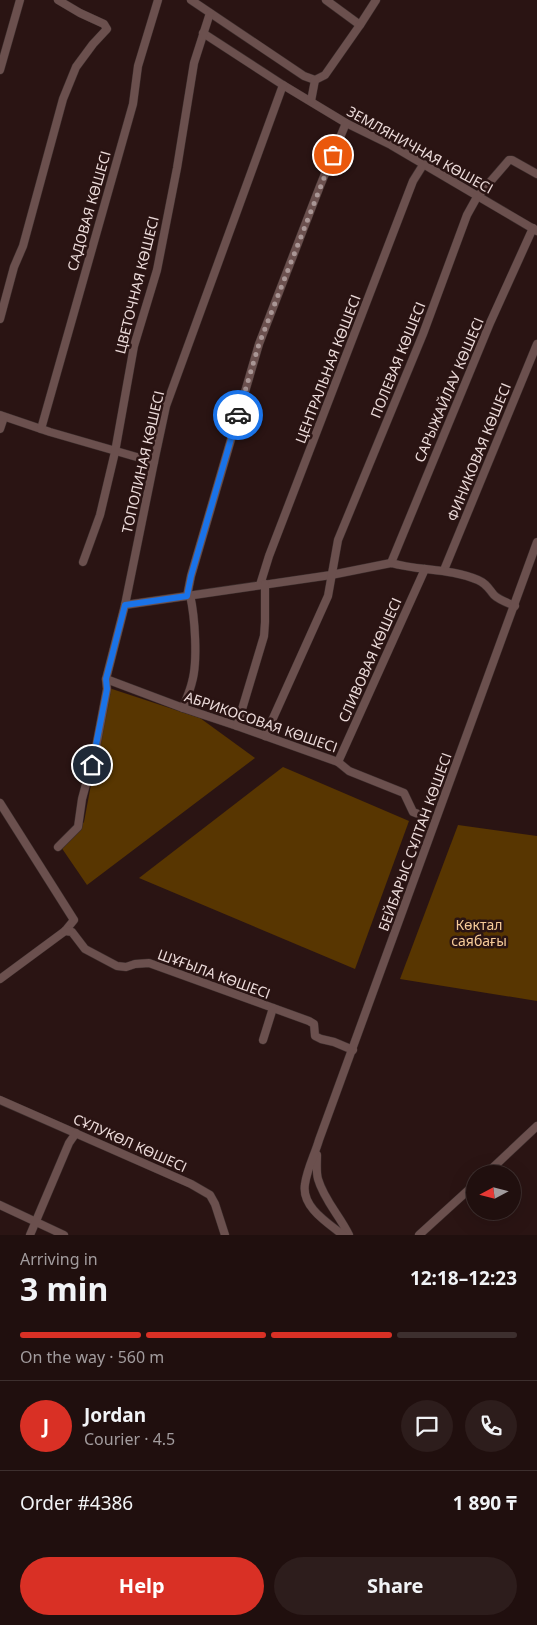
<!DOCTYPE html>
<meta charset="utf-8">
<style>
body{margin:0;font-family:"Noto Sans",sans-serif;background:#2d1d1c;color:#f1f3f6;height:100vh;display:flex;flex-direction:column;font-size:19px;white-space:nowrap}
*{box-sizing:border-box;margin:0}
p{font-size:16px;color:#a29c9e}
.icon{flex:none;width:28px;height:28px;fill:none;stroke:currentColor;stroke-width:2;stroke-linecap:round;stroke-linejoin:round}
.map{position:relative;height:1235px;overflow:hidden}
.side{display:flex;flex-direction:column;background:#200f0e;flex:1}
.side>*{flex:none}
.needle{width:32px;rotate:263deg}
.fabs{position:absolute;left:466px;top:1165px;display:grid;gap:10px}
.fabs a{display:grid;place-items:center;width:55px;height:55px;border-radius:50%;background:#200f0e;box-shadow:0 5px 20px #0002,0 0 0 1px #3d2f2e;font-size:25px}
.pin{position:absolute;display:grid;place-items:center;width:42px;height:42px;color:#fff;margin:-21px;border:2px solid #fff;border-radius:50%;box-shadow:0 1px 5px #0007}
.courier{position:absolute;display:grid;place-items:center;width:50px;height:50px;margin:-25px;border:4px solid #1a73e8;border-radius:50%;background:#fff;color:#222;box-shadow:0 1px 6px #0007}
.summary em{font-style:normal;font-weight:700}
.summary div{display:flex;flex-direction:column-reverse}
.summary{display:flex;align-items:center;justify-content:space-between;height:85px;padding:0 20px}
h1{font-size:32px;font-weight:700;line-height:38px}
.bar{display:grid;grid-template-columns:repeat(4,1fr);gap:8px 5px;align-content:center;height:60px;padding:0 20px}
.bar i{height:6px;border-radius:4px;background:#3d2f2e}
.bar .on{background:#d93025}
.bar p{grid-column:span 4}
.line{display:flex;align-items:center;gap:12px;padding:0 20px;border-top:1px solid #3d2f2e}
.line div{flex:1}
.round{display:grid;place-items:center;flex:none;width:52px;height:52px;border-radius:26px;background:#2d1d1c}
.action{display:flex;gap:10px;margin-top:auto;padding:10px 20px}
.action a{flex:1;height:58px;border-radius:30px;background:#d93025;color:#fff;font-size:20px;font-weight:700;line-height:58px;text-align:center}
.action a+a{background:#2d1d1c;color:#f1f3f6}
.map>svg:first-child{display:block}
.green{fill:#583601}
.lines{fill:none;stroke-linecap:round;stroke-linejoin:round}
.minor-casing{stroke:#3d2e2d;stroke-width:9}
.minor{stroke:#6b504e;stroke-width:8}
.done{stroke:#a99695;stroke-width:5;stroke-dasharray:0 9}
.route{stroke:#1a73e8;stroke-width:6}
.labels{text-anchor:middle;stroke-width:5;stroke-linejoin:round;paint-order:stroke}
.street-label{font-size:14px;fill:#eddcdb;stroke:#2a1413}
.park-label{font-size:14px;fill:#f7cb99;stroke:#2a1413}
</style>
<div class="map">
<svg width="537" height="1235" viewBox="0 0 537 1235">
<rect width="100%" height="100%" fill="#2a1413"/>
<g class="green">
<polygon points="109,688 200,718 255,758 87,885 61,847 84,822"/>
<polygon points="283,767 409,821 355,969 139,878"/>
<polygon points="458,825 537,836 537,1001 400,979"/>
</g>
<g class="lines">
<defs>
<g id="minor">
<polyline points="191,0 304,76 315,80"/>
<polyline points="326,0 360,25"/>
<polyline points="203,33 283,85 346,123 391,145 537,231"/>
<polyline points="0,70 20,0"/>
<polyline points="315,80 325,75 360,25 376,0"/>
<polyline points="311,101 315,80"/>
<polyline points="0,319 14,267 23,246 63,99 76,67 93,44 107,29 104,24 80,13 58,0"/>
<polyline points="0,415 50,432 154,462"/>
<polyline points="0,429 4,417"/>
<polyline points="41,429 133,104 138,66 158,0"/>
<polyline points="83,562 100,515 115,452 134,346 157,270 177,168 194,63 210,13"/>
<polyline points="391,563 490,323 533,228"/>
<polyline points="444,570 537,344"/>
<polyline points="260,585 269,556 413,181 423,165"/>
<polyline points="187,596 191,576 259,344 320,186 346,123"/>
<path d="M 125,605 L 331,575 L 391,563 C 419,571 450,568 478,580 C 487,584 488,588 494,595 C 499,600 508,603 515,606"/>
<polyline points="106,679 183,708 237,726 338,762 349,771 404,793 413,812 421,815"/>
<path d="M 183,708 C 186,699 190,691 192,682 C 198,661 195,617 190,595"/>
<polyline points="237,726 264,636 265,622 265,584"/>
<polyline points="265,736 328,596 338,540 423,334 467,215 477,197 509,160 512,160 537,174"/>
<polyline points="338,762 425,569"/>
<polyline points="0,803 74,920 65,931 0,979"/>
<polyline points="58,847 78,827 82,799 96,747 107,689 106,679 125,605 154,462 166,406 283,85"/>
<polyline points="65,931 72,932 85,949 117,966 126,967 135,964 149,963 309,1021 314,1024 315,1036 321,1039 334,1042 353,1050"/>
<polyline points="263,1040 273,1008"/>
<polyline points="0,1100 191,1184 210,1195 215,1204 225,1235"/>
<path d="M 317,1155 C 317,1163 316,1172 318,1179 C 324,1200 340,1216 349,1235"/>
<polyline points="486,1174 537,1126"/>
<polyline points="0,1205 64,1235"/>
<polyline points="30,1235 69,1143 76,1133"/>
<path d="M 343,1235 C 328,1223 301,1207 305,1184 C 307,1169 315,1154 319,1140 L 537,542"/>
<polyline points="419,1235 475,1184"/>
</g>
</defs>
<use href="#minor" class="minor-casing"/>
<use href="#minor" class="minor"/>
</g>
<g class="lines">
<polyline class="done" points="238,415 259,344 333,155"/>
<polyline class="route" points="92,765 107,689 106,679 125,605 187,596 191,576 238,415"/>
</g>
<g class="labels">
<g class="street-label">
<text transform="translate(420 150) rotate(29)" y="5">ЗЕМЛЯНИЧНАЯ КӨШЕСІ</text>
<text transform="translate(89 211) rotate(-74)" y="5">САДОВАЯ КӨШЕСІ</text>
<text transform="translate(137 285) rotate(-76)" y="5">ЦВЕТОЧНАЯ КӨШЕСІ</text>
<text transform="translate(398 360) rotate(-68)" y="5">ПОЛЕВАЯ КӨШЕСІ</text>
<text transform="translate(328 369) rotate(-69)" y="5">ЦЕНТРАЛЬНАЯ КӨШЕСІ</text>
<text transform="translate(449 390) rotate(-67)" y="5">САРЫЖАЙЛАУ КӨШЕСІ</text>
<text transform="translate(479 452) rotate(-68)" y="5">ФИНИКОВАЯ КӨШЕСІ</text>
<text transform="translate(143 462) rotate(-77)" y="5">ТОПОЛИНАЯ КӨШЕСІ</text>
<text transform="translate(370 660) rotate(-66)" y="5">СЛИВОВАЯ КӨШЕСІ</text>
<text transform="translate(261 722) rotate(19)" y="5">АБРИКОСОВАЯ КӨШЕСІ</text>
<text transform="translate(415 842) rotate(-70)" y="5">БЕЙБАРЫС СҰЛТАН КӨШЕСІ</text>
<text transform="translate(214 974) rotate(20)" y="5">ШҰҒЫЛА КӨШЕСІ</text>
<text transform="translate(130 1143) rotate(24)" y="5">СҰЛУКӨЛ КӨШЕСІ</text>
</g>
<g class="park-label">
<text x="479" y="930">Көктал<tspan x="479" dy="16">саябағы</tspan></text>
</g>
</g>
</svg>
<div class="fabs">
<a><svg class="needle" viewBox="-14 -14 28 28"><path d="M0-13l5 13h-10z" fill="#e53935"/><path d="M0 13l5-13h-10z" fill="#a29c9e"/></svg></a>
</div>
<div class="pin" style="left:333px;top:155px;background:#ea580c"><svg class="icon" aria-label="bag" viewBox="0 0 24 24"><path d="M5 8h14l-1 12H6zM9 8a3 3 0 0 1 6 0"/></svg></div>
<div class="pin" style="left:92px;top:765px;background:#1f2937"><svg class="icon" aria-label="home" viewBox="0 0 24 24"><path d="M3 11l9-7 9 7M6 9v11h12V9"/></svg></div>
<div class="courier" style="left:238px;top:415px"><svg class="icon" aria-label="car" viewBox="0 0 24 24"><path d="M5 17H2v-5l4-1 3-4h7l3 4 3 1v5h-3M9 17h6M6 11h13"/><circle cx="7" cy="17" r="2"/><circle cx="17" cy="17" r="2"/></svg></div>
</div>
<section class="side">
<div class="summary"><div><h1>3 min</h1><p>Arriving in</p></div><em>12:18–12:23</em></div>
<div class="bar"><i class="on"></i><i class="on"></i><i class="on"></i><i></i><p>On the way · 560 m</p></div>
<div class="line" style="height:90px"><b class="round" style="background:#d93025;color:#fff">J</b><div><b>Jordan</b><p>Courier · 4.5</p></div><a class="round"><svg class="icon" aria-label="chat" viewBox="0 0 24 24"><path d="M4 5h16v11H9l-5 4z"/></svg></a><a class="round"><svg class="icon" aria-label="phone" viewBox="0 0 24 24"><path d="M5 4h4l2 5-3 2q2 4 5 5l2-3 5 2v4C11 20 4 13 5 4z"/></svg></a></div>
<div class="line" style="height:65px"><div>Order #4386</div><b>1 890 ₸</b></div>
<div class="action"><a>Help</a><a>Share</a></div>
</section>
